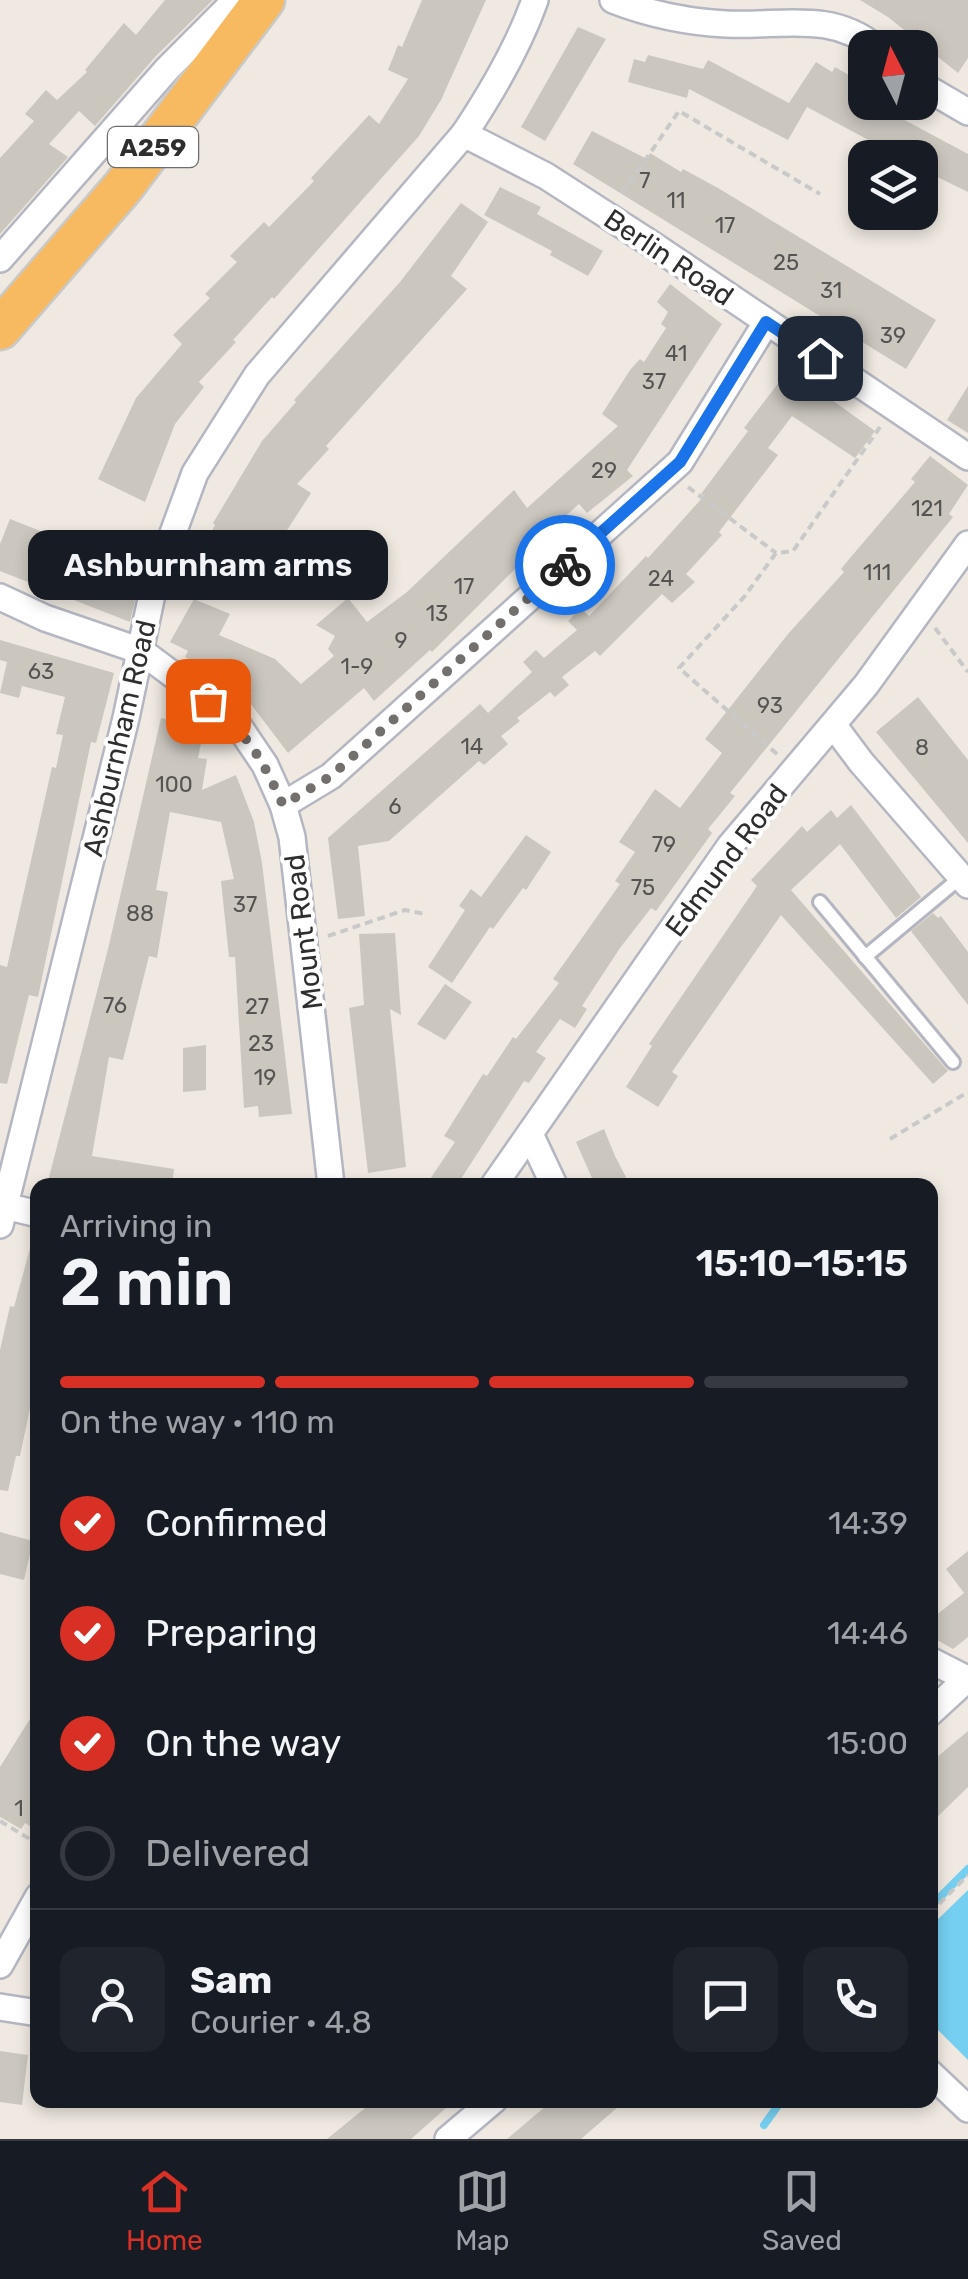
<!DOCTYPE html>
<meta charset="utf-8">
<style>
body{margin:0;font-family:Rubik,sans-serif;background:#20242c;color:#f1f3f6;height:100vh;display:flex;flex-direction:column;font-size:38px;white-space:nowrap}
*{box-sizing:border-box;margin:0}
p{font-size:32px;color:#9ea1a6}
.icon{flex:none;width:55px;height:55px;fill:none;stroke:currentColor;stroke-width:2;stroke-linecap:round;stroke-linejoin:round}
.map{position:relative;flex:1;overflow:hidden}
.drawer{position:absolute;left:30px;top:1178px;width:908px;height:930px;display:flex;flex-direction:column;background:#171b24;border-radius:20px;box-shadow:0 5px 15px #0003}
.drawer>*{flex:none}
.needle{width:65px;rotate:354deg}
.fabs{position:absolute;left:848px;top:30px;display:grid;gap:20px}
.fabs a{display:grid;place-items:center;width:90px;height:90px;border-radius:20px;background:#171b24;box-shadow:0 5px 15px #0003;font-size:50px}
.pin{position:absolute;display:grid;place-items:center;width:85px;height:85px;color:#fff;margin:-42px;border-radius:20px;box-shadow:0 5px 15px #0006}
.courier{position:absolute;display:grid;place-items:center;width:100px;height:100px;margin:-50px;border:8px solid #1a73e8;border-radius:50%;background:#fff;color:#222;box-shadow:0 2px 12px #0007}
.bubble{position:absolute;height:70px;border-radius:20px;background:#171b24;box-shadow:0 5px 15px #0003;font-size:32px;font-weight:600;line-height:70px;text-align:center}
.summary em{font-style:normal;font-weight:600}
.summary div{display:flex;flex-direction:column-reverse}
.summary{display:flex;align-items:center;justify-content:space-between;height:170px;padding:0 30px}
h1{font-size:65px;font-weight:600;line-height:75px}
.bar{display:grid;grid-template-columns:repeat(4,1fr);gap:15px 10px;align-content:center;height:120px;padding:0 30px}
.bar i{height:12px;border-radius:8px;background:#363941}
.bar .on{background:#d93025}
.bar p{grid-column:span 4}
.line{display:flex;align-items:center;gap:25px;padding:0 30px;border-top:2px solid #363941}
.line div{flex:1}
.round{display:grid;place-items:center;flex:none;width:105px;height:105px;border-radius:20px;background:#20242c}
ol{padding:0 30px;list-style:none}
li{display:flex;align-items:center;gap:30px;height:110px}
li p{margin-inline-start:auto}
li .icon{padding:10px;border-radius:50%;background:#d93025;color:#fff;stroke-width:4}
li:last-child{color:#9ea1a6}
li i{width:55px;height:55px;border:5px solid #363941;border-radius:50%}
.tabs{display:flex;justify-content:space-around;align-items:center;height:140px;border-top:2px solid #363941;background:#171b24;font-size:28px;color:#9ea1a6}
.tabs a{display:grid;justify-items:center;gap:5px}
.tabs .on{color:#d93025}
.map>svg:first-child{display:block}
.water{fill:#75cff0}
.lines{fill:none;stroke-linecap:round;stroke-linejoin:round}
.stream{stroke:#75cff0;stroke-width:8}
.building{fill:#cbc7bf}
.service-casing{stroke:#b4b7c1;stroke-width:18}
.minor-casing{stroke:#b4b7c1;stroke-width:30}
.trunk-casing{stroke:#c9c9c9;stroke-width:45}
.path{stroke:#c9c9c9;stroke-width:4;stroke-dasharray:8 5;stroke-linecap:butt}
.service{stroke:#fff;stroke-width:12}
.minor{stroke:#fff;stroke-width:25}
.trunk{stroke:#f8ba60;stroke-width:40}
.done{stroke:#726f6d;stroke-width:10;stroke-dasharray:0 18}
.route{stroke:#1a73e8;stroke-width:12}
.labels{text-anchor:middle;stroke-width:8;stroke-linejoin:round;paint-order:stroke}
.number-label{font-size:22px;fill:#555452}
.shield{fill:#fff;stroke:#6d6d6d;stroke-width:2.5}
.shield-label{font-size:25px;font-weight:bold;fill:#2e2e2e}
.street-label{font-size:28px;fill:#2e2e2e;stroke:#fff}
</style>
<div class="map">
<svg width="968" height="2139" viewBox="0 0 968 2139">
<rect width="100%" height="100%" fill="#efe9e1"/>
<polygon class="water" points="968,1890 968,2060 930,2022 930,1927"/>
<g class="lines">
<g class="stream">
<polyline points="930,1907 968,1869"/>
<polyline points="764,2125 782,2100"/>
</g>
</g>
<g class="building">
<polygon points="165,0 213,0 156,56 95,126 79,111 49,144 68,157 0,234 0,158 34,121 25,114 46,90 57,100 87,72 85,70 124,23 136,35"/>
<polygon points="422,0 486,0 441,100 419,136 274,299 272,297 233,340 236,342 199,382 204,387 175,424 145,502 98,479 136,398 182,344 173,335 210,298 205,294 237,262 230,256 264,222 269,227 314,181 311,178 369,115 379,124 408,79 388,70 398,45 402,47"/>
<polygon points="860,0 968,0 968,58 958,73 888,17"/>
<polygon points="578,27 606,39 545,141 521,127"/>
<polygon points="648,55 703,69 708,60 789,103 816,62 832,72 835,67 864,84 858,96 865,102 899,117 968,154 968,192 925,171 932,158 902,158 807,107 788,140 689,89 687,98 628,82 634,59 645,62"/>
<polygon points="592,131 647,159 650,153 681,172 683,169 718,188 936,320 906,369 573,164"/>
<polygon points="500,187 541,207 537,214 603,251 588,276 550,255 552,251 484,215"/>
<polygon points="461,203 488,222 451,276 467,289 326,446 329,449 297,484 311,493 264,566 268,568 255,590 197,558 215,525 213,523 262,441 296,402 294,400 400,282"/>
<polygon points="670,284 722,324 627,470 633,476 587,513 579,504 551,529 555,534 526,558 432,652 430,650 374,701 364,688 288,753 247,699 252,693 185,657 188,651 170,642 194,599 230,614 219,635 275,659 301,684 334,656 328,649 335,636 316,625 348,598 367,622 407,592 514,490 527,508 618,426 602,414 630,370 640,359 644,362 666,328 661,324 668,312 657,302"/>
<polygon points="789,369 875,431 855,458 792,416 768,448 778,455 719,532 722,535 686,574 695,582 672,603 662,594 600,656 595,651 562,677 569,685 555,697 550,692 517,718 520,721 501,736 508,744 484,765 479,761 389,841 358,846 365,916 338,919 328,838 480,704 488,713 532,672 523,662 536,650 544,658 577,630 568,621 581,608 589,616 646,556 648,558 704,496 701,494 748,431 744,428"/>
<polygon points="968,386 968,433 947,420"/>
<polygon points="930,456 968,485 949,514 953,517 730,793 735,796 708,829 712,833 656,911 651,908 620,948 582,1006 587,1009 575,1028 560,1019 536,1052 546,1058 529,1083 524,1081 457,1185 426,1185 455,1142 444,1136 466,1101 483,1074 487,1076 513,1037 516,1039 559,983 553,979 620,884 615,881 635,852 619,842 655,789 680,808 722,753 705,739 788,634 844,572 841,569 850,558 915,482 911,479"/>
<polygon points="10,519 142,571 130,622 0,571 0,544"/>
<polygon points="0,640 114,673 96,743 91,742 38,997 29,995 7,1084 0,1083 0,965 7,967 52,767 56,768 63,735 56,734 65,697 22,686 19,698 0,693 7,662 0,660"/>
<polygon points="918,697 968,760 968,843 876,732"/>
<polygon points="161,718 204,728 198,758 207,759 202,790 236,775 254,822 262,863 292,1114 259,1117 258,1106 244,1108 235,957 229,957 221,881 234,879 221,822 170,812 156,890 168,892 157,958 149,956 123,1060 109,1057 92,1156 174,1169 172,1185 47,1185 108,949"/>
<polygon points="851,805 921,897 896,918 840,844 791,890 948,1071 933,1084 781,915 672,1072 678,1076 658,1107 626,1087 652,1046 649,1044 757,886 751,880 802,826 807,832 831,810 837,818"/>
<polygon points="526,835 551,852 526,890 523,888 493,929 490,927 452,983 428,967 465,910 459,906 471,889 481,897"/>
<polygon points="933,913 938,918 941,916 968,952 968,1005 911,931"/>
<polygon points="395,933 401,1015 390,1009 406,1167 368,1173 349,1008 364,1005 359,934"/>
<polygon points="445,984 472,1002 445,1040 417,1024"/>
<polygon points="206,1045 206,1090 183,1092 183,1048"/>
<polygon points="604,1129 615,1156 630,1185 595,1185 588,1169 576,1142"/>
<polygon points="32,1241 38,1242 38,1370 20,1456 16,1456 8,1491 0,1490 0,1350 10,1306 14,1307"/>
<polygon points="0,1532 33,1541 24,1580 0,1574"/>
<polygon points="968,1551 968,1637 953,1649 930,1636 930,1620 964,1593 946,1569"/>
<polygon points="38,1706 38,1831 25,1823 21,1829 0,1817 0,1767"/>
<polygon points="968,1731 968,1787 930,1824 930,1763"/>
<polygon points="0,2051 28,2055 22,2105 0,2102"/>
<polygon points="375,2100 455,2100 411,2139 327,2139"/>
<polygon points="553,2100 626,2100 581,2139 507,2139"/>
</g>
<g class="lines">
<defs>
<g id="service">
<polyline points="820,902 953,1062"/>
<polyline points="865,957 961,877"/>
</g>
<g id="minor">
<path d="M 613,0 C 649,14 687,22 726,24 C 779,27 831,10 876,48"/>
<polyline points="920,84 968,112"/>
<polyline points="464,134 546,176 653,245 968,457"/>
<polyline points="0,259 168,68 230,6 262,2"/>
<polyline points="0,597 45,618 141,651 208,701 240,728 265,765 283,805 292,837 331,1185"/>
<polyline points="834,726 861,762 968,885"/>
<polyline points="283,805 331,776 680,462 766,323"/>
<polyline points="530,1134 554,1185"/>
<polyline points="494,1185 730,846 866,685 968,544"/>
<polyline points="5,1206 38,1214"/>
<path d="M 0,1225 L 126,718 L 154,585 L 195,473 L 257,375 L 464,134 C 492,92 518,48 535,0"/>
<polyline points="930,1660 967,1679"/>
<polyline points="930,1713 968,1678"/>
<polyline points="0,1965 38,1897"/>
<polyline points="0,2007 38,2013"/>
<polyline points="930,2073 968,2109"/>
<polyline points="448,2139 494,2100"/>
</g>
<polyline id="trunk" points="0,329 123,187 264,0"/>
</defs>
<use href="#service" class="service-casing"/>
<use href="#minor" class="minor-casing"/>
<use href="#trunk" class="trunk-casing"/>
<g class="path">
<polyline points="622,194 679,111 820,194"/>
<polyline points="688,487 776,553"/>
<polyline points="935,628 968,672"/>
<polyline points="777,754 679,668 744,597 776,553 793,551 880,427"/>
<polyline points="328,936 405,910 425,914"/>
<polyline points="890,1139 968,1092"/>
<polyline points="0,1821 38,1844"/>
<polyline points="930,1913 968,1875"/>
</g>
<use href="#service" class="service"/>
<use href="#minor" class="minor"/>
<use href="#trunk" class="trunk"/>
</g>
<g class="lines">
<path class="done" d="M 208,701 C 249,736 261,757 283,805 L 331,776 L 565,565"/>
<polyline class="route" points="565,565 680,462 766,322 820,358"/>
</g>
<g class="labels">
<g class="number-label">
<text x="645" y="188">7</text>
<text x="676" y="208">11</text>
<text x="725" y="233">17</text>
<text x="786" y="270">25</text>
<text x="831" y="298">31</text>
<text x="893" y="343">39</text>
<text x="676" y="361">41</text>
<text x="654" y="389">37</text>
<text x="604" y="478">29</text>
<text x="927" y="516">121</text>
<text x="877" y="580">111</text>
<text x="661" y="586">24</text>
<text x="464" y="594">17</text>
<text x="437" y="621">13</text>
<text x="401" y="648">9</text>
<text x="357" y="674">1-9</text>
<text x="41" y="679">63</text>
<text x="770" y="713">93</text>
<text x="472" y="754">14</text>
<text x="922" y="755">8</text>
<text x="174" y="792">100</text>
<text x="395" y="814">6</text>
<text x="664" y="852">79</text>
<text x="643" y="895">75</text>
<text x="245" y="912">37</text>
<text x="140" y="921">88</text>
<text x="115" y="1013">76</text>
<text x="257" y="1014">27</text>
<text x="261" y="1051">23</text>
<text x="265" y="1085">19</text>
<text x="19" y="1816">1</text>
</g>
<rect class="shield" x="108" y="127" width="90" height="40" rx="8"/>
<g class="shield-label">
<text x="153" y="156">A259</text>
</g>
<g class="street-label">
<text transform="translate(669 257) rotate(34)" y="10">Berlin Road</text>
<text transform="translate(119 738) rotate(-77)" y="10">Ashburnham Road</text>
<text transform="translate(726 860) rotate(-53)" y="10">Edmund Road</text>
<text transform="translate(303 932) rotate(-97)" y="10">Mount Road</text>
</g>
</g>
</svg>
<div class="fabs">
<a><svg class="needle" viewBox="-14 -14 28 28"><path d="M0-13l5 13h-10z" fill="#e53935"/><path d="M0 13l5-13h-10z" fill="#9ea1a6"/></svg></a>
<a><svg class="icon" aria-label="layers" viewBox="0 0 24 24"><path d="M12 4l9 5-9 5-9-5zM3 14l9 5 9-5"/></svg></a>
</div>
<div class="pin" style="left:208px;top:701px;background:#ea580c"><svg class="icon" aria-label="bag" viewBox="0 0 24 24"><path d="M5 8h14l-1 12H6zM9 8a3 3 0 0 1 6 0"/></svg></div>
<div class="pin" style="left:820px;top:358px;background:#1f2937"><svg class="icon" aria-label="home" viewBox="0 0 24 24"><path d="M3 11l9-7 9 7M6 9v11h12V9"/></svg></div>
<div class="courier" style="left:565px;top:565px"><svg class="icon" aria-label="bike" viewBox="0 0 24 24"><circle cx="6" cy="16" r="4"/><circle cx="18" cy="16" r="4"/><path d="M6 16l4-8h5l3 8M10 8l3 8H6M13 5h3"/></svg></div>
<div class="bubble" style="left:28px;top:530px;width:360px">Ashburnham arms</div>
<section class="drawer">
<div class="summary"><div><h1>2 min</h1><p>Arriving in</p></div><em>15:10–15:15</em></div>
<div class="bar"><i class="on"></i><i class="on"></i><i class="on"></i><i></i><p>On the way · 110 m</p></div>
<ol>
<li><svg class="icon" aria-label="check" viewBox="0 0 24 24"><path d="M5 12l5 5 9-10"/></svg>Confirmed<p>14:39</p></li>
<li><svg class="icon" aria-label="check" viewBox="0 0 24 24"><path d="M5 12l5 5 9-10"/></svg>Preparing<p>14:46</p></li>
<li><svg class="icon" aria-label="check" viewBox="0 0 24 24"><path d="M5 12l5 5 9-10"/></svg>On the way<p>15:00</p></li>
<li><i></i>Delivered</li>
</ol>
<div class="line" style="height:180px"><a class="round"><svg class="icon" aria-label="person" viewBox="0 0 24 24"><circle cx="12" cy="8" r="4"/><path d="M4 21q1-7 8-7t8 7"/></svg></a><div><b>Sam</b><p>Courier · 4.8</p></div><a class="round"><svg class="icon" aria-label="chat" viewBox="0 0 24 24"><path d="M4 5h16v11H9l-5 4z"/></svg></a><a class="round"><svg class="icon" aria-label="phone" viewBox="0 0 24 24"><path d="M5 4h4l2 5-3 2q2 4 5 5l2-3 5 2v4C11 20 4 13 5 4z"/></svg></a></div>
</section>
</div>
<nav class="tabs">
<a class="on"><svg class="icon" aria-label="home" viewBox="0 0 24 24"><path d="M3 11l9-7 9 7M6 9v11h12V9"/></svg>Home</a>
<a><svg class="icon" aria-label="map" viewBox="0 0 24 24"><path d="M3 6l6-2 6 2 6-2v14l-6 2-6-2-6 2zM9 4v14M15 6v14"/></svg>Map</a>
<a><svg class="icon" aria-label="saved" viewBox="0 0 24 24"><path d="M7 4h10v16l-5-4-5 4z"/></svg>Saved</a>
</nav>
